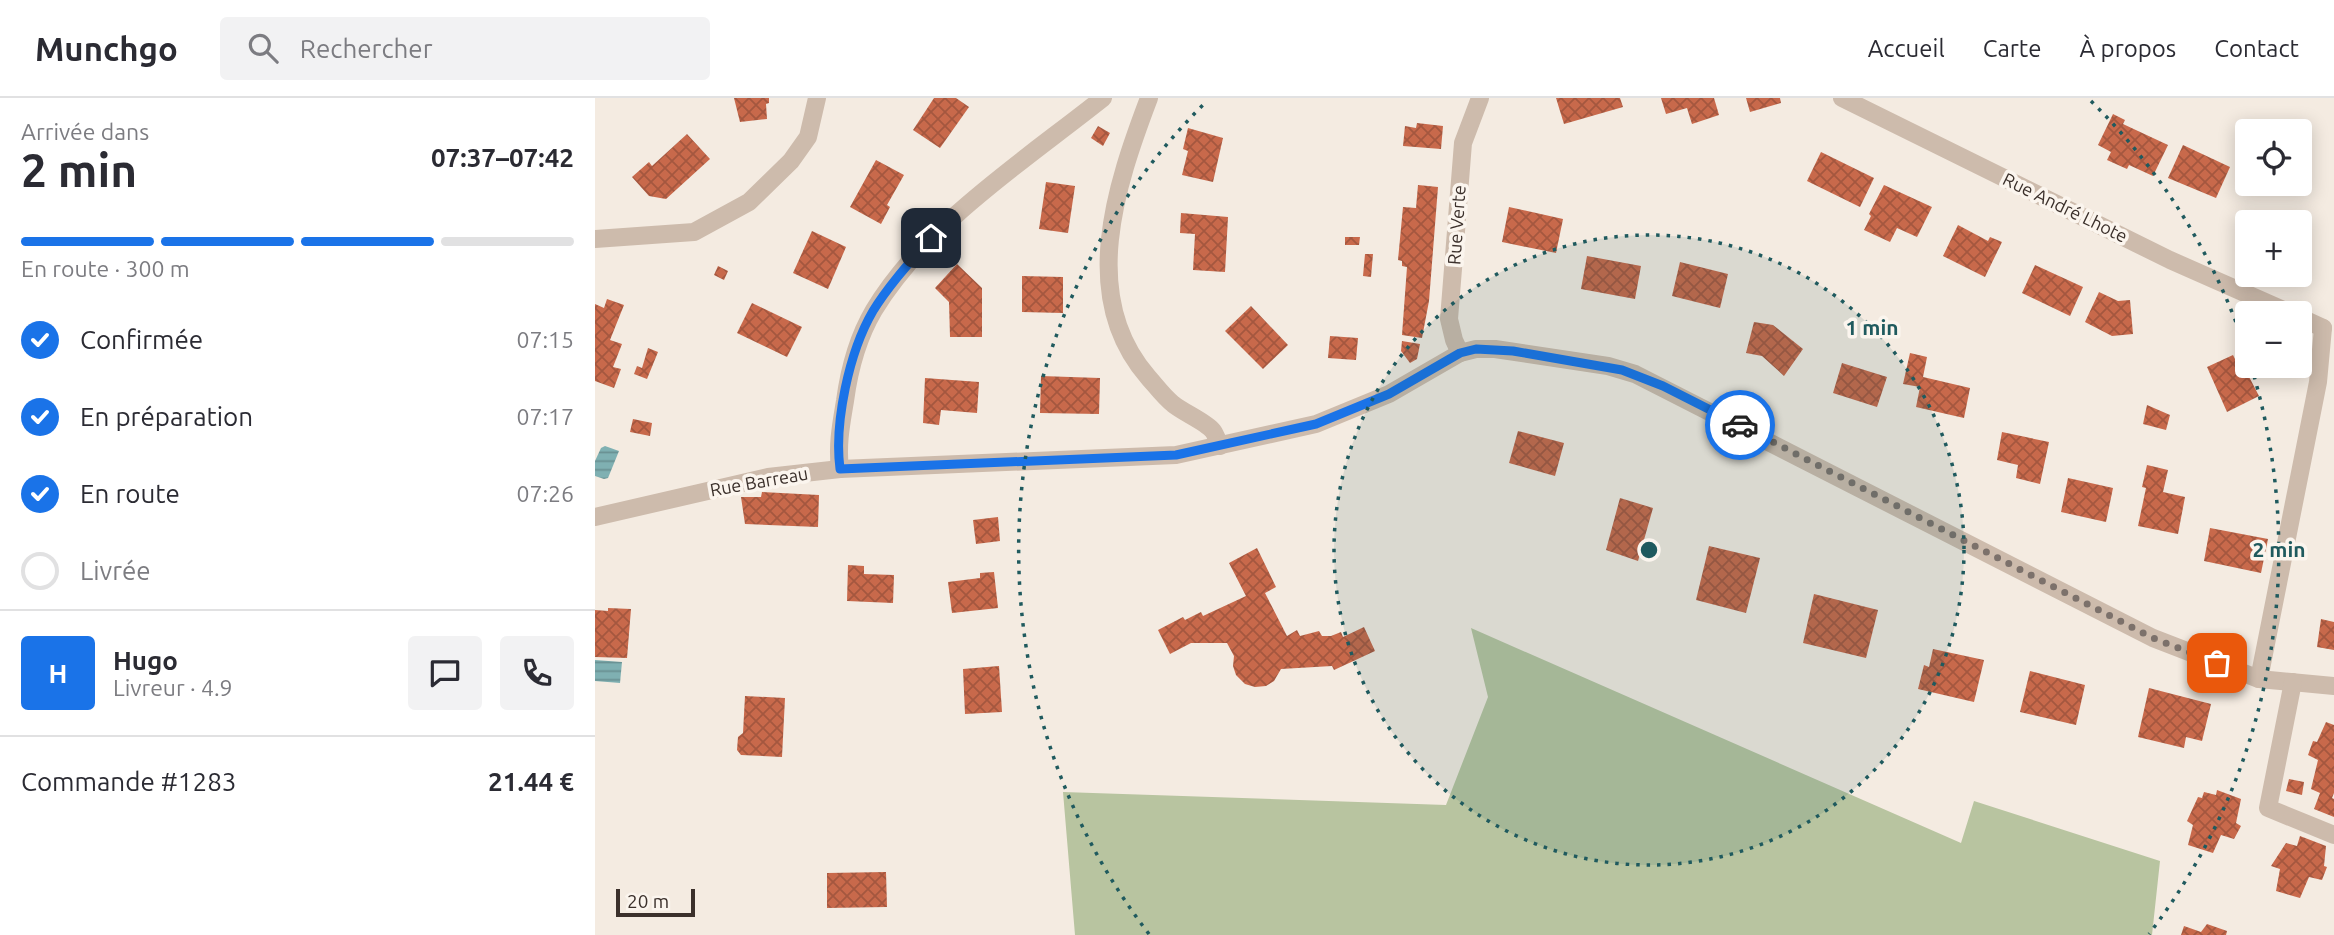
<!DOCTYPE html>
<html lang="fr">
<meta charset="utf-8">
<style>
body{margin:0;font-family:Ubuntu,sans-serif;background:#f2f2f3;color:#2b2b33;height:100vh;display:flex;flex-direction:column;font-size:26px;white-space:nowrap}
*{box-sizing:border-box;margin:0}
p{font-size:23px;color:#7c7c81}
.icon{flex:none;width:38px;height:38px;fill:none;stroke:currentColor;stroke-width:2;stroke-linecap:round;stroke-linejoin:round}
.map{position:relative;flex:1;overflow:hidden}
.details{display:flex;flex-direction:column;background:#fff;width:595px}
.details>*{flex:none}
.controls{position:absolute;left:1640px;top:21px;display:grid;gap:14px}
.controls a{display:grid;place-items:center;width:77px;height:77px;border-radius:7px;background:#fff;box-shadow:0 4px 18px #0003;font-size:35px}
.scale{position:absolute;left:21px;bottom:18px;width:79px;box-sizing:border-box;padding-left:7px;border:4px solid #3b302b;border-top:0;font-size:19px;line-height:24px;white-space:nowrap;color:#3b302b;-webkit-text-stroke:5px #fbf5ee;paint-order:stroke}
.pin{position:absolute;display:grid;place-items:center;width:60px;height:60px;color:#fff;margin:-30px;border-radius:14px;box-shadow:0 4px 10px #0006}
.courier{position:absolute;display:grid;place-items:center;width:70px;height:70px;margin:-35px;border:5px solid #1a73e8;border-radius:50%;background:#fff;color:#222;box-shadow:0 2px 9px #0007}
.head em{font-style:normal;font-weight:700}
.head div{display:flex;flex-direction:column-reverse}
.head{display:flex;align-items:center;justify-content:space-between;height:119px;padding:0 21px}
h1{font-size:46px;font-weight:700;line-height:52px}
.bar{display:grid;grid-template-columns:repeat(4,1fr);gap:10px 7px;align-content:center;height:84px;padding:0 21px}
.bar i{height:9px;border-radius:5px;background:#e1e1e2}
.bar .selected{background:#1a73e8}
.bar p{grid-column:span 4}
.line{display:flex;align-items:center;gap:18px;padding:0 21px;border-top:2px solid #e1e1e2}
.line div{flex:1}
.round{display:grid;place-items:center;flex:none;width:74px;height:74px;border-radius:7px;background:#f2f2f3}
ol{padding:0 21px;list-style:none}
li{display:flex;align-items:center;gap:21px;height:77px}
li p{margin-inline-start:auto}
li .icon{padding:7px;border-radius:50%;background:#1a73e8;color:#fff;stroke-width:4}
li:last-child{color:#7c7c81}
li i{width:38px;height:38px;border:4px solid #e1e1e2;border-radius:50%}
header{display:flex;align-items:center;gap:42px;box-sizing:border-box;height:98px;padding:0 35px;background:#fff;border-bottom:2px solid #e1e1e2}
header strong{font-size:33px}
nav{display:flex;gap:38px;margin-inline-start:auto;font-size:24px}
.search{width:490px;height:63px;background:#f2f2f3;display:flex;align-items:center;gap:18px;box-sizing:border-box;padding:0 24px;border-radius:7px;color:#7c7c81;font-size:26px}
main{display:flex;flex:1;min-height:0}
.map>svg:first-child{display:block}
.green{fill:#b8c4a0}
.water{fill:url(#water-rules)}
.building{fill:url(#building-cross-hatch)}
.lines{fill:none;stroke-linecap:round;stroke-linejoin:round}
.street{stroke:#cdbbac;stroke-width:18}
.done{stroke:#7c716b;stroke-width:7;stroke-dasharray:0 12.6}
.route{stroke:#1a73e8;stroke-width:9}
.ring{fill:none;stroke:#1f5a5e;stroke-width:3.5;stroke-dasharray:3.5 7}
.labels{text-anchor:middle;stroke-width:7;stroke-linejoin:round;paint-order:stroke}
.street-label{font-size:18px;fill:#3b302b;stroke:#fbf5ee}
.centre{fill:#1f5a5e;stroke:#fbf5ee;stroke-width:3.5}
.ring-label{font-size:21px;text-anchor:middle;font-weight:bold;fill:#1f5a5e;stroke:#fbf5ee;stroke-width:7;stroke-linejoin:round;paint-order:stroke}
</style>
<header>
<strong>Munchgo</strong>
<div class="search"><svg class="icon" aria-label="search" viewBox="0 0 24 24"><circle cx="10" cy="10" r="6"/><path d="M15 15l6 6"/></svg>Rechercher</div>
<nav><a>Accueil</a><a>Carte</a><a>À propos</a><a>Contact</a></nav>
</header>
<main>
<section class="details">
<div class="head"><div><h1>2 min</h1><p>Arrivée dans</p></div><em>07:37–07:42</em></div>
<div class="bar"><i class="selected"></i><i class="selected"></i><i class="selected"></i><i></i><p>En route · 300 m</p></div>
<ol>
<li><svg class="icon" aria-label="check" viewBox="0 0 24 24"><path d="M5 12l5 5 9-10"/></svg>Confirmée<p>07:15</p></li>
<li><svg class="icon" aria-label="check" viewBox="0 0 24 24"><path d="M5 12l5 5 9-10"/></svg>En préparation<p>07:17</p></li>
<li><svg class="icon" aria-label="check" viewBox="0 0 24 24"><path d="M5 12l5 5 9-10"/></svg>En route<p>07:26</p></li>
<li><i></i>Livrée</li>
</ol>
<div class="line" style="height:126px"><b class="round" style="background:#1a73e8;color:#fff">H</b><div><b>Hugo</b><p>Livreur · 4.9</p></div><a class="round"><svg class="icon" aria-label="chat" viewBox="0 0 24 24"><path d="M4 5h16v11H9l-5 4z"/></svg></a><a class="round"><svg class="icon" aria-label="phone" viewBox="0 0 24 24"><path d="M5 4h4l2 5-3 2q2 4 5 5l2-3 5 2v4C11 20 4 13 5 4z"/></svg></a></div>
<div class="line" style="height:91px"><div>Commande #1283</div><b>21.44 €</b></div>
</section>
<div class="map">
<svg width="1739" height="837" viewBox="0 0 1739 837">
<defs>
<pattern id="water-rules" width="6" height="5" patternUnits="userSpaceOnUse" patternTransform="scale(1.75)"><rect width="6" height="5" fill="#7fb0b2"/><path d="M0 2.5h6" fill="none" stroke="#699091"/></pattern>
<pattern id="building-cross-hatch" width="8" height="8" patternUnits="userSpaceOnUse" patternTransform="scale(1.75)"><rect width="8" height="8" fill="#c8694b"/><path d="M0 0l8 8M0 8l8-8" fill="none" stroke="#a4573f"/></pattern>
</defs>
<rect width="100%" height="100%" fill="#f4ebe1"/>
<polygon class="green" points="876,530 1366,745 1379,703 1565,763 1557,837 480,837 468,694 851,707 893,599"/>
<g class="water">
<polygon points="10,348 24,353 13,380 9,381 0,378 0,363 6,350"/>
<polygon points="0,562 27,564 25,585 0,583"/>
</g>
<g class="building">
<polygon points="139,0 174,0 174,5 171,6 172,21 145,24"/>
<polygon points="339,0 361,0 374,9 345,50 318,32"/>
<polygon points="961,0 1025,0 1028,9 969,26"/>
<polygon points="1066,0 1119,0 1124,17 1097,26 1092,10 1071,16"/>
<polygon points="1151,0 1185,0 1186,5 1155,14"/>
<polygon points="1518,16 1530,22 1528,26 1573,47 1558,78 1534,67 1532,71 1512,62 1516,54 1503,47"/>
<polygon points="822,25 848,28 846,51 808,48 810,28 821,30"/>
<polygon points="503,28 515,35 508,48 496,40"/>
<polygon points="593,30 628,40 618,84 587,77 593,53 588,51"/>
<polygon points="92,36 115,61 71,101 54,98 37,79 54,64 57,68"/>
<polygon points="1588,47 1635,69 1621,100 1573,80"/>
<polygon points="1226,54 1279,80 1265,109 1212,83"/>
<polygon points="281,62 309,77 292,107 295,109 286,126 255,109"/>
<polygon points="451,84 480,88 473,135 444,131"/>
<polygon points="823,87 843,89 834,203 827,240 807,237 812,169 807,168 807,163 803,162 808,109 821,110"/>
<polygon points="1289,87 1337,109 1322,139 1302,130 1295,144 1269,132 1276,118 1274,116"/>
<polygon points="914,109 968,121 961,155 907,144"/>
<polygon points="586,115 633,119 630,174 598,172 600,136 585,135"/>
<polygon points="1363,127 1393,143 1395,139 1407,144 1390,179 1348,158"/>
<polygon points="217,133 251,149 233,191 198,175"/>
<polygon points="750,139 765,139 764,147 750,147"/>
<polygon points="770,156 778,156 776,179 768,178"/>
<polygon points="992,158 1046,168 1040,201 986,191"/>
<polygon points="1085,164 1133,176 1125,210 1077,198"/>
<polygon points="362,166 387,190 387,239 355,239 354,204 340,190"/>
<polygon points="1440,167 1488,189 1475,218 1427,195"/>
<polygon points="123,168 133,173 129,182 119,177"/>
<polygon points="427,178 468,179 468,215 427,214"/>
<polygon points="1504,194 1523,203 1535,202 1538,236 1517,238 1490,224"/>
<polygon points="12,201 29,207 15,242 27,246 18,269 26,271 19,290 0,283 0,206 9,210"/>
<polygon points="157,205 207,229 192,259 142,235"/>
<polygon points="656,208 693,247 668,271 630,233"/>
<polygon points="1159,224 1178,227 1208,251 1189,278 1167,258 1151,255"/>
<polygon points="735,238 763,240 761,262 733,260"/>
<polygon points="807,243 825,246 822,261 815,265 806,253"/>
<polygon points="53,250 63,254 52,281 39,276 42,268 47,270"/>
<polygon points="1315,255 1332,259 1328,279 1375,290 1369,320 1321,309 1325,289 1308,286"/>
<polygon points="1638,257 1645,271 1649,269 1664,298 1632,314 1612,269"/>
<polygon points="1247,265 1292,279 1282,309 1238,295"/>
<polygon points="446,278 505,280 504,316 445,315"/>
<polygon points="330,280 384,284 382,315 346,312 344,327 328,325"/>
<polygon points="1552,307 1575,317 1571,332 1548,326"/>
<polygon points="38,321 57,325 55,338 35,334"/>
<polygon points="923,333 969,345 960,378 914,365"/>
<polygon points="1407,334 1454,344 1445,386 1421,380 1423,367 1402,362"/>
<polygon points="1552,367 1573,372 1568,394 1590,399 1583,436 1543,428 1551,390 1547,389"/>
<polygon points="1473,380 1518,390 1511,424 1466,414"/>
<polygon points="167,394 224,397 223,429 150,426 146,399 166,399"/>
<polygon points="1025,400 1058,410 1043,463 1011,452"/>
<polygon points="403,419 405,443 381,446 378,422"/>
<polygon points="1615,430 1673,441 1666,475 1609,463"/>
<polygon points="1114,448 1165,460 1151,515 1101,502"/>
<polygon points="662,450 681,489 670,495 692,538 702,532 705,538 724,533 727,538 736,538 746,534 748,539 769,529 780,553 739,572 737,568 686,571 679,583 671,588 660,589 650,586 641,577 638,568 639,558 632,545 596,545 575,556 563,532 588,519 590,522 606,514 608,518 651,498 634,465"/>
<polygon points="253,467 269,468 269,476 299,477 298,505 252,503"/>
<polygon points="399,474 403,510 357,515 353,484 385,480 385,475"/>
<polygon points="1219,496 1283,512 1271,560 1208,545"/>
<polygon points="13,510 36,511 32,560 0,559 0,512 13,513"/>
<polygon points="1726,521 1739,524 1739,552 1722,549"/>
<polygon points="1338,551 1389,562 1379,604 1323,591 1329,567 1334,569"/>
<polygon points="404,568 407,614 370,616 368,571"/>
<polygon points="1435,573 1490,587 1481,627 1425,614"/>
<polygon points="1554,590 1616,606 1607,643 1591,639 1589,650 1543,639"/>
<polygon points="150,598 190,600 187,659 146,657 142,652 143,639 148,635"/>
<polygon points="1731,624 1739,627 1739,695 1737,700 1739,701 1739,719 1719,711 1725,695 1716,691 1723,662 1713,657 1718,643 1722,644"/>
<polygon points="1694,681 1709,684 1707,697 1691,693"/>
<polygon points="1622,692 1646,701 1641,725 1646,728 1639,741 1626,737 1618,755 1593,747 1598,727 1592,723 1603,699 1607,700 1609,694 1621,697"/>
<polygon points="1705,738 1731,748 1729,768 1732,769 1727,782 1714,779 1705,800 1681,793 1685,771 1676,768 1691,745 1702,748"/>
<polygon points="291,774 292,809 232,810 232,775"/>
<polygon points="1612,826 1632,833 1631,837 1586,837 1589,828 1606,834"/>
</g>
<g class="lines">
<g class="street">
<path d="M 554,0 C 521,87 483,199 553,279 C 561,288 569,299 578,306 C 589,315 611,324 618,333 C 621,337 623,344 625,348"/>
<polyline points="1247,0 1575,162 1695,215"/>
<polyline points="0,141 99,134 154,104 196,63 213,39 222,0"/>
<polyline points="1704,219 1728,230"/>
<polyline points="865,255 859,242 854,221 868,45 885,0"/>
<path d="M 245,371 C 242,347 246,327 250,303 C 254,273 263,239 279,212 C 332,125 429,63 508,0"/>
<polyline points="0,419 173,379 245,371 581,357 721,326 794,296 865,255 881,251 900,251 1013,268 1040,276 1558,540 1664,581 1739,588"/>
<polyline points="1664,581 1723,284 1728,230"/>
<polyline points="1698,584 1673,710 1739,737"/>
</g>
</g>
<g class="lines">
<polyline class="done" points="1145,327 1558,540 1622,565"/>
<path class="route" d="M 336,140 C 316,163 294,187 278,213 C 254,254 239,325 245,371 L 581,357 L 721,326 L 794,296 L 865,255 L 881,251 L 918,253 L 1027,272 L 1068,288 L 1145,327"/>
</g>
<circle cx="1054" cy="452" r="315" fill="#1f5a5e" fill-opacity=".12"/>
<g class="ring">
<circle cx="1054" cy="452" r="315"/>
<path d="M554 836A630 630 0 0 1 612 3M1496 3A630 630 0 0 1 1651 252M1656 268A630 630 0 0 1 1554 836"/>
</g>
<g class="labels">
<g class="street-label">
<text transform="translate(1470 110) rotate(26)" y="6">Rue André Lhote</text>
<text transform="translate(862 127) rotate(-86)" y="6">Rue Verte</text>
<text transform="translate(164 384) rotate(-10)" y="6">Rue Barreau</text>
</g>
</g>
<circle cx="1054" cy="452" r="10" class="centre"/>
<g class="ring-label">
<text x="1277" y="237">1 min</text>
<text x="1684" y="459">2 min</text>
</g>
</svg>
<div class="controls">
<a><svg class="icon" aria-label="locate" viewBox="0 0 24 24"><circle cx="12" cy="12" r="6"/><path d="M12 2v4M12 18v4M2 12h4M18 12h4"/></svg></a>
<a>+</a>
<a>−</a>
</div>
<div class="scale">20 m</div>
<div class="pin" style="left:1622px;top:565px;background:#ea580c"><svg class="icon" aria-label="bag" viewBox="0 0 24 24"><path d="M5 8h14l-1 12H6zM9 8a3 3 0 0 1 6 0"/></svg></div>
<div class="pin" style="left:336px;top:140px;background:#1f2937"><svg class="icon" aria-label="home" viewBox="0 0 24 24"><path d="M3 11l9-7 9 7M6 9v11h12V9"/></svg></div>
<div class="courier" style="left:1145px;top:327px"><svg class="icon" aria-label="car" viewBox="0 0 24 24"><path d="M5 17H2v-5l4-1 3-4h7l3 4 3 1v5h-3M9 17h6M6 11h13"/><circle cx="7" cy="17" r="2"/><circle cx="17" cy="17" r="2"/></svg></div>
</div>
</main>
